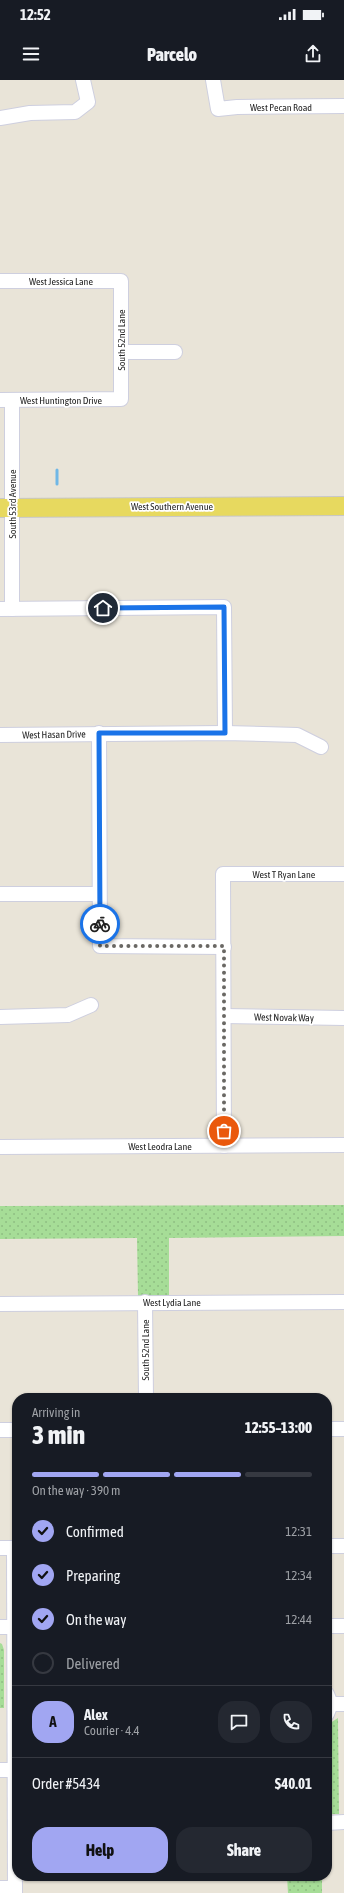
<!DOCTYPE html>
<meta charset="utf-8">
<style>
body{margin:0;font-family:"Asap Condensed",sans-serif;background:#242831;color:#f1f3f6;height:100vh;display:flex;flex-direction:column;font-size:15px;white-space:nowrap}
*{box-sizing:border-box;margin:0}
p{font-size:13px;color:#9ea1a6}
.icon{flex:none;width:22px;height:22px;fill:none;stroke:currentColor;stroke-width:2;stroke-linecap:round;stroke-linejoin:round}
.map{position:relative;flex:1;overflow:hidden}
.side{position:absolute;left:12px;top:1313px;width:320px;height:488px;display:flex;flex-direction:column;background:#171b24;border-radius:16px;box-shadow:0 1px 3px #0004}
.side>*{flex:none}
.pin{position:absolute;display:grid;place-items:center;width:34px;height:34px;color:#fff;margin:-17px;border:2px solid #fff;border-radius:50%;box-shadow:0 1px 4px #0007}
.courier{position:absolute;display:grid;place-items:center;width:40px;height:40px;margin:-20px;border:3px solid #1a73e8;border-radius:50%;background:#fff;color:#222;box-shadow:0 1px 5px #0007}
.head em{font-style:normal;font-weight:800}
.head div{display:flex;flex-direction:column-reverse}
.head{display:flex;align-items:center;justify-content:space-between;height:68px;padding:0 20px}
h1{font-size:26px;font-weight:800;line-height:30px}
.bar{display:grid;grid-template-columns:repeat(4,1fr);gap:6px 4px;align-content:center;height:48px;padding:0 20px}
.bar i{height:5px;border-radius:3px;background:#363941}
.bar .active{background:#a1a6f2}
.bar p{grid-column:span 4}
.line{display:flex;align-items:center;gap:10px;padding:0 20px;border-top:1px solid #363941}
.line div{flex:1}
.round{display:grid;place-items:center;flex:none;width:42px;height:42px;border-radius:16px;background:#242831}
ol{padding:0 20px;list-style:none}
li{display:flex;align-items:center;gap:12px;height:44px}
li p{margin-inline-start:auto}
li .icon{padding:4px;border-radius:50%;background:#a1a6f2;color:#111;stroke-width:4}
li:last-child{color:#9ea1a6}
li i{width:22px;height:22px;border:2px solid #363941;border-radius:50%}
.primary-button{display:flex;gap:8px;margin-top:auto;padding:8px 20px}
.primary-button a{flex:1;height:46px;border-radius:16px;background:#a1a6f2;color:#111;font-size:16px;font-weight:800;line-height:46px;text-align:center}
.primary-button a+a{background:#242831;color:#f1f3f6}
.status{display:flex;justify-content:space-between;align-items:center;height:28px;padding:0 20px;background:#171b24;direction:ltr}
.status svg{height:11px;fill:currentColor}
header{display:flex;justify-content:space-between;align-items:center;height:52px;padding:0 20px;background:#171b24;font-size:18px;font-weight:800}
.map>svg:first-child{display:block}
.green{fill:url(#green-dots)}
.lines{fill:none;stroke-linecap:round;stroke-linejoin:round}
.stream{stroke:#70b7e6;stroke-width:3}
.minor-casing{stroke:#cecfdf;stroke-width:16}
.major-casing{stroke:#c7c7c7;stroke-width:20}
.minor{stroke:#fff;stroke-width:14}
.major{stroke:#e7d95f;stroke-width:18}
.done{stroke:#6a6864;stroke-width:4;stroke-dasharray:0 7.2}
.route{stroke:#1a73e8;stroke-width:5}
.labels{text-anchor:middle;stroke-width:3.5;stroke-linejoin:round;paint-order:stroke}
.street-label{font-size:10px;fill:#262626;stroke:#fff}
</style>
<div class="status"><b>12:52</b><svg viewBox="0 0 49 12"><path d="M0 12V9h3v3zM5 12V6h3v6zM10 12V3h3v9zM15 12V0h3v12zM26 1h20v11H26zM47 4h2v5h-2z"/></svg></div>
<header><svg class="icon" aria-label="menu" viewBox="0 0 24 24"><path d="M4 6h16M4 12h16M4 18h16"/></svg>Parcelo<svg class="icon" aria-label="share" viewBox="0 0 24 24"><path d="M12 15V3M7 8l5-5 5 5M5 13v7h14v-7"/></svg></header>
<div class="map">
<svg width="344" height="1813" viewBox="0 0 344 1813">
<defs>
<pattern id="green-dots" width="8" height="8" patternUnits="userSpaceOnUse"><rect width="8" height="8" fill="#a6dd97"/><path d="M2 2h.1M6 6h.1" fill="none" stroke="#8fbe82" stroke-width="1.8" stroke-linecap="round"/></pattern>
</defs>
<rect width="100%" height="100%" fill="#e9e4d8"/>
<g class="green">
<polygon points="344,1125 344,1156 169,1158 169,1216 138,1216 137,1158 0,1159 0,1126"/>
<polygon points="0,1563 2,1564 4,1570 4,1628 0,1628"/>
<polygon points="338,1638 339,1734 327,1734 327,1645"/>
<polygon points="287,1796 322,1796 322,1813 288,1813"/>
</g>
<g class="lines">
<polyline class="stream" points="57,390 57,404"/>
<defs>
<g id="minor">
<polyline points="213,0 218,29 237,27 344,26"/>
<polyline points="0,38 30,33 75,32 88,22 83,0"/>
<polyline points="0,201 121,201 121,319 0,320"/>
<polyline points="121,272 175,272"/>
<polyline points="12,320 12,529"/>
<polyline points="0,529 224,527 225,653"/>
<polyline points="99,653 100,866 224,867"/>
<polyline points="0,655 225,653 297,655 321,667"/>
<polyline points="0,814 99,814"/>
<polyline points="224,936 344,938"/>
<polyline points="0,937 68,935 91,925"/>
<polyline points="224,1066 223,794 344,794"/>
<polyline points="0,1067 344,1065"/>
<polyline points="145,1222 146,1318"/>
<polyline points="0,1224 344,1222"/>
<polyline points="327,1349 344,1349"/>
<polyline points="0,1350 17,1350"/>
<polyline points="327,1466 344,1466"/>
<polyline points="0,1468 17,1468"/>
<polyline points="14,1468 15,1813"/>
<polyline points="327,1546 344,1546"/>
<polyline points="0,1547 17,1547"/>
<polyline points="327,1614 331,1624 327,1634"/>
<polyline points="331,1624 344,1624"/>
<polyline points="0,1690 15,1690"/>
<polyline points="327,1743 344,1742"/>
<polyline points="0,1808 15,1808"/>
</g>
<polyline id="major" points="0,428 344,426"/>
</defs>
<use href="#minor" class="minor-casing"/>
<use href="#major" class="major-casing"/>
<use href="#minor" class="minor"/>
<use href="#major" class="major"/>
</g>
<g class="lines">
<polyline class="done" points="100,844 100,866 224,866 224,1051"/>
<polyline class="route" points="100,844 99,653 225,653 224,527 103,528"/>
</g>
<g class="labels">
<g class="street-label">
<text x="281" y="31">West Pecan Road</text>
<text x="61" y="205">West Jessica Lane</text>
<text transform="translate(121 260) rotate(-90)" y="4">South 52nd Lane</text>
<text x="61" y="324">West Huntington Drive</text>
<text transform="translate(12 424) rotate(-90)" y="4">South 53rd Avenue</text>
<text x="172" y="430">West Southern Avenue</text>
<text transform="translate(54 654) rotate(-1)" y="4">West Hasan Drive</text>
<text x="284" y="798">West T Ryan Lane</text>
<text transform="translate(284 937) rotate(1)" y="4">West Novak Way</text>
<text x="160" y="1070">West Leodra Lane</text>
<text x="172" y="1226">West Lydia Lane</text>
<text transform="translate(145 1270) rotate(-90)" y="4">South 52nd Lane</text>
</g>
</g>
</svg>
<div class="pin" style="left:224px;top:1051px;background:#ea580c"><svg class="icon" aria-label="bag" viewBox="0 0 24 24"><path d="M5 8h14l-1 12H6zM9 8a3 3 0 0 1 6 0"/></svg></div>
<div class="pin" style="left:103px;top:528px;background:#1f2937"><svg class="icon" aria-label="home" viewBox="0 0 24 24"><path d="M3 11l9-7 9 7M6 9v11h12V9"/></svg></div>
<div class="courier" style="left:100px;top:844px"><svg class="icon" aria-label="bike" viewBox="0 0 24 24"><circle cx="6" cy="16" r="4"/><circle cx="18" cy="16" r="4"/><path d="M6 16l4-8h5l3 8M10 8l3 8H6M13 5h3"/></svg></div>
<section class="side">
<div class="head"><div><h1>3 min</h1><p>Arriving in</p></div><em>12:55–13:00</em></div>
<div class="bar"><i class="active"></i><i class="active"></i><i class="active"></i><i></i><p>On the way · 390 m</p></div>
<ol>
<li><svg class="icon" aria-label="check" viewBox="0 0 24 24"><path d="M5 12l5 5 9-10"/></svg>Confirmed<p>12:31</p></li>
<li><svg class="icon" aria-label="check" viewBox="0 0 24 24"><path d="M5 12l5 5 9-10"/></svg>Preparing<p>12:34</p></li>
<li><svg class="icon" aria-label="check" viewBox="0 0 24 24"><path d="M5 12l5 5 9-10"/></svg>On the way<p>12:44</p></li>
<li><i></i>Delivered</li>
</ol>
<div class="line" style="height:72px"><b class="round" style="background:#a1a6f2;color:#111">A</b><div><b>Alex</b><p>Courier · 4.4</p></div><a class="round"><svg class="icon" aria-label="chat" viewBox="0 0 24 24"><path d="M4 5h16v11H9l-5 4z"/></svg></a><a class="round"><svg class="icon" aria-label="phone" viewBox="0 0 24 24"><path d="M5 4h4l2 5-3 2q2 4 5 5l2-3 5 2v4C11 20 4 13 5 4z"/></svg></a></div>
<div class="line" style="height:52px"><div>Order #5434</div><b>$40.01</b></div>
<div class="primary-button"><a>Help</a><a>Share</a></div>
</section>
</div>
